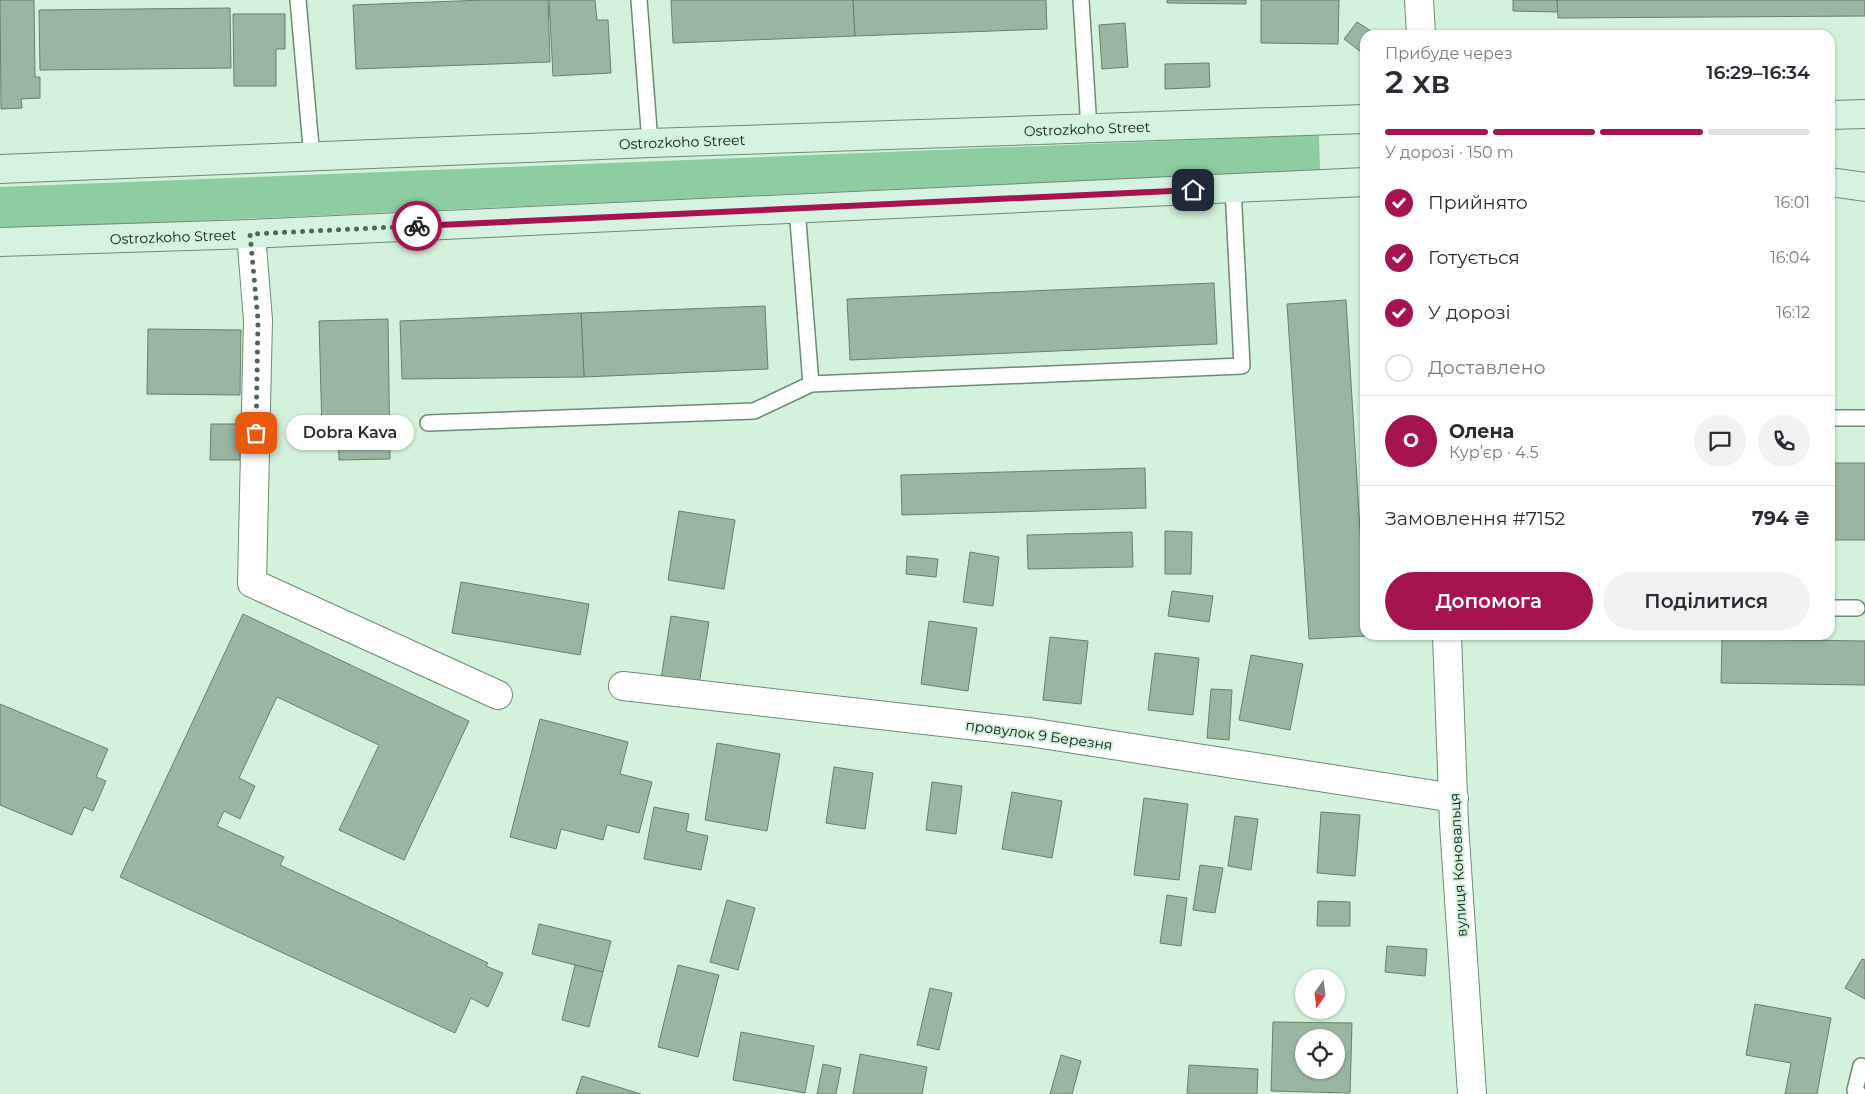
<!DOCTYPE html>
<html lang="uk">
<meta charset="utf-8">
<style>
body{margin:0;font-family:Montserrat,sans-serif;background:#f2f2f3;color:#2b2b33;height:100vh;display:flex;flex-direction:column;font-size:19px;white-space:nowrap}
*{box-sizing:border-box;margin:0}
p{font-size:16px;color:#7c7c81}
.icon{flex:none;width:28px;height:28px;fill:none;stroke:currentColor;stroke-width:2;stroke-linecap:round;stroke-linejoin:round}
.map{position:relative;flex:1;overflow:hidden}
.drawer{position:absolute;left:1360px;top:30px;width:475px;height:610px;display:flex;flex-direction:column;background:#fff;border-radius:15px;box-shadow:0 1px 4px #0004}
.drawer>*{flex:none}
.needle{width:32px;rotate:194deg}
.controls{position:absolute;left:1295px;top:969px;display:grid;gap:10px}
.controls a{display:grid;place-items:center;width:50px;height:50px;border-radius:50%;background:#fff;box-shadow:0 1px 4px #0004;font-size:25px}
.pin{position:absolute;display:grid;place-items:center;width:42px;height:42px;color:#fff;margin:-21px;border-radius:10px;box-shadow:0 2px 8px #0006}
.courier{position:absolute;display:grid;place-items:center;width:50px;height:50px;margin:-25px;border:4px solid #a51350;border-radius:50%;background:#fff;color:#222;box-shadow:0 1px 6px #0007}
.bubble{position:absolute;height:35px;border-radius:18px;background:#fff;box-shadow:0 1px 4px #0004;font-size:16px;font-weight:600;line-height:35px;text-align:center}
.head em{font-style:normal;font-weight:600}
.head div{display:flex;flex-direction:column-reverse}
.head{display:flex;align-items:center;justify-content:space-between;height:85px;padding:0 25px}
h1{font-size:32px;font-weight:600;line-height:38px}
.bar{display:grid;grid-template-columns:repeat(4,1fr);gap:8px 5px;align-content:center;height:60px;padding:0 25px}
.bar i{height:6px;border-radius:4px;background:#e1e1e2}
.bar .current{background:#a51350}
.bar p{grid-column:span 4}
.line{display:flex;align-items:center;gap:12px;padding:0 25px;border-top:1px solid #e1e1e2}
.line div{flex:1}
.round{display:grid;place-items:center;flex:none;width:52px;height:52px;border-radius:26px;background:#f2f2f3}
ol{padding:0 25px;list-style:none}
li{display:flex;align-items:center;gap:15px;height:55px}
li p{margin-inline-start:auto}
li .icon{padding:5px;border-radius:50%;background:#a51350;color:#fff;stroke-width:4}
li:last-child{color:#7c7c81}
li i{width:28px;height:28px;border:2px solid #e1e1e2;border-radius:50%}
.cta{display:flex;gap:10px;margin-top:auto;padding:10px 25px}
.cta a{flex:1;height:58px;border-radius:30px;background:#a51350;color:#fff;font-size:20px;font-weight:600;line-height:58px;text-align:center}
.cta a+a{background:#f2f2f3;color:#2b2b33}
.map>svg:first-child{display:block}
.green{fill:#8dcda1}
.building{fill:#9ab6a1;stroke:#66816d;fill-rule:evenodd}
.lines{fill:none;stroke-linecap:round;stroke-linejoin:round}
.lane-casing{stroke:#6f8a77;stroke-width:18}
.street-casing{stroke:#6f8a77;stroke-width:30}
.secondary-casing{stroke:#6f8a77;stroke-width:30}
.lane{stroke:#fff;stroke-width:15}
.street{stroke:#fff;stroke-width:28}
.secondary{stroke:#d5f3e0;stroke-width:28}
.done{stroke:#536458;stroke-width:5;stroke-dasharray:0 9}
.route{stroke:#a51350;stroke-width:6}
.labels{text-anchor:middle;stroke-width:4;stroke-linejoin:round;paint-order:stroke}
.street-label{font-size:14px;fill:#0d1811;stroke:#d4f1dc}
</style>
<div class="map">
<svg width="1865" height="1094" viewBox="0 0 1865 1094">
<rect width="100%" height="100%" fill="#d4f1dc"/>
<polygon class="green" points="1319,135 1320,170 0,230 0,187"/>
<g class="building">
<polygon points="0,0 34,0 35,77 40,77 40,98 21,99 22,108 1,109"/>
<polygon points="484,0 548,0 550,62 356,69 353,5"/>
<polygon points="549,0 595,0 597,20 608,20 611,73 553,76"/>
<polygon points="671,0 853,0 855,36 673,43"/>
<polygon points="853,0 1046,0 1047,29 855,36"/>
<polygon points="1167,0 1246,0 1246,4 1167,3"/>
<polygon points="1261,0 1339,0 1338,44 1261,43"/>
<polygon points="1513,0 1557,0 1558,12 1513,11"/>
<polygon points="1557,0 1865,0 1865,16 1558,18"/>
<polygon points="230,8 231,68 40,70 39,10"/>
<polygon points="233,14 285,14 285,49 276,49 276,86 234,86"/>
<polygon points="1357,22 1374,33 1365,35 1365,46 1361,52 1344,39"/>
<polygon points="1125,23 1128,67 1102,69 1099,25"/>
<polygon points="1209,63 1210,87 1165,89 1165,64"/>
<polygon points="1214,283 1217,344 850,360 847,299"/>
<polygon points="1346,300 1365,612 1365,635 1366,636 1309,639 1287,304"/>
<polygon points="765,306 768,369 584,377 581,313"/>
<polygon points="581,313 584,377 402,379 400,321"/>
<polygon points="388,319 390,459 339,460 338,430 322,431 319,321"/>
<polygon points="148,329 241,330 240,395 147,394"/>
<polygon points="211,424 240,424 240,460 210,460"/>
<rect x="1830" y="463" width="35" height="77"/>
<polygon points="1145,468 1146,508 902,515 901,475"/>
<polygon points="679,511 735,520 724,589 668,580"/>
<polygon points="1165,531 1192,532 1191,574 1165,574"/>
<polygon points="1132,532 1133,567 1028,569 1027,535"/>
<polygon points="970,552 999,557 993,606 963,602"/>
<polygon points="907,556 938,559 936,577 906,574"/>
<polygon points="461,582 589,604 580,655 452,633"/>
<polygon points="1172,591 1213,596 1209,622 1168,616"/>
<polygon points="243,614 469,721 404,860 339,830 379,745 277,697 239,778 255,786 240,819 224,811 217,826 284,857 280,865 488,963 486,966 503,973 488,1007 471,998 455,1033 120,877"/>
<polygon points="671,616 709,622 699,685 661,679"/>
<polygon points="929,621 977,628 968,691 921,684"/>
<polygon points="1050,637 1088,641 1081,704 1043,700"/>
<polygon points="1722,639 1865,641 1865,685 1721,683"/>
<polygon points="1155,653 1199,658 1193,715 1148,710"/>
<polygon points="1251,655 1303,664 1290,730 1239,720"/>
<polygon points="1211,689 1232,690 1229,740 1207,738"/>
<polygon points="0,704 108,749 96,777 106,781 93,811 84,807 72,835 0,805"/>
<polygon points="540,719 628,742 620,774 652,782 639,833 607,825 603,840 561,829 556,849 510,837"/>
<polygon points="717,743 780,754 767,831 705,820"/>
<polygon points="834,767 873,773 865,829 826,823"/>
<polygon points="932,782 962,786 956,834 926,830"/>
<polygon points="1012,792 1062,801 1052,858 1002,849"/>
<polygon points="1144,798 1188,804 1179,880 1134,875"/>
<polygon points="654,807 689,814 686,831 708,836 701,870 644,859"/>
<polygon points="1321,812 1360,815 1355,876 1317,873"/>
<polygon points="1235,816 1258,819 1251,870 1228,866"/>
<polygon points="1200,865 1223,868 1215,913 1193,910"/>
<polygon points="1167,895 1187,898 1181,946 1160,943"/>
<polygon points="727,900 755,908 738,970 710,962"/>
<polygon points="1318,901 1350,902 1350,926 1317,926"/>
<polygon points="539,924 611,941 603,972 532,954"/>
<polygon points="1387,946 1427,949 1425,976 1385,972"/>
<polygon points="1862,959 1865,960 1865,999 1845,988"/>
<polygon points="575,965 603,972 589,1027 562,1020"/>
<polygon points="678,965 719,975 698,1057 658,1047"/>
<polygon points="930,988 952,993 939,1050 917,1045"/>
<polygon points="1755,1004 1831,1018 1817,1094 1785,1094 1791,1063 1746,1055"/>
<path d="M 1273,1022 L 1352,1023 L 1350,1093 L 1271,1091 ZM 1304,1038 L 1336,1038 L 1336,1070 L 1304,1070 Z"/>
<polygon points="741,1032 814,1046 805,1093 733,1080"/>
<polygon points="860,1054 927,1067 922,1094 853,1094"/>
<polygon points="1061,1055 1081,1061 1072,1094 1050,1094"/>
<polygon points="823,1064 841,1068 836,1094 817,1094"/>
<polygon points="1189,1065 1258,1069 1257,1094 1187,1094"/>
<polygon points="582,1076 641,1094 576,1094"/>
</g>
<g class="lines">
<defs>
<g id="lane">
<polyline points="298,0 312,158"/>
<polyline points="639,0 650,143"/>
<polyline points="1081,0 1089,129"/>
<polyline points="797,208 811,384"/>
<polyline points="1830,418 1865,418"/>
<polyline points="428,423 754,411 811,384 1242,366 1233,188"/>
<polyline points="1830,608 1857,608"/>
<polyline points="1859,1094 1855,1090 1861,1066"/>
</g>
<g id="street">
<polyline points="1419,0 1421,35"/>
<polyline points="251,234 258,320 252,583 498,695"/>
<polyline points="1447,635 1454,824 1472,1094"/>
<polyline points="623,686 1029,732 1454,798"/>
</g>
<g id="secondary">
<polyline points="1830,115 1865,114"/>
<polyline points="0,169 650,143 1365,119"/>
<polyline points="1830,182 1865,187"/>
<polyline points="0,242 251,234 1365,182"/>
</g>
</defs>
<use href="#lane" class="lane-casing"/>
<use href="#street" class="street-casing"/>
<use href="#secondary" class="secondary-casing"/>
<use href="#lane" class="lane"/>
<use href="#street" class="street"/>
<use href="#secondary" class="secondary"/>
</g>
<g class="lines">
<polyline class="done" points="256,433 258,320 250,234 417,226"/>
<polyline class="route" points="417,226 1193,190"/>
</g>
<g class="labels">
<g class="street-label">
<text transform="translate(1087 129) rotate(-2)" y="5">Ostrozkoho Street</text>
<text transform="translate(682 142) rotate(-2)" y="5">Ostrozkoho Street</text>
<text transform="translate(173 237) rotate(-2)" y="5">Ostrozkoho Street</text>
<text transform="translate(1039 735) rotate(8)" y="5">провулок 9 Березня</text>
<text transform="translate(1458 865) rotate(-93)" y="5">вулиця Коновальця</text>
</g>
</g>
</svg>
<div class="controls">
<a><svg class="needle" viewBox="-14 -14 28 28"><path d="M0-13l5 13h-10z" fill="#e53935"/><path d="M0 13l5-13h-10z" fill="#7c7c81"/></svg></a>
<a><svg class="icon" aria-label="locate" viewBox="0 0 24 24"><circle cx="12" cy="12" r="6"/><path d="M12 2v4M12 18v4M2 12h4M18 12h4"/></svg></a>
</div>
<div class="pin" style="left:256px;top:433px;background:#ea580c"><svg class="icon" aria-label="bag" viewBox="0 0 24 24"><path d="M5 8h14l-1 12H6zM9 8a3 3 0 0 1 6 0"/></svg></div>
<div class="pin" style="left:1193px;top:190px;background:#1f2937"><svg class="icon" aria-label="home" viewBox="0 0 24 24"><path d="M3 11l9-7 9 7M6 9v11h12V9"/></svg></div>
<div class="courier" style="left:417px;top:226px"><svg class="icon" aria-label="bike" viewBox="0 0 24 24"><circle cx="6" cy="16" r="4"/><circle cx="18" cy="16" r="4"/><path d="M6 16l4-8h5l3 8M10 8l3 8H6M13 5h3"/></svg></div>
<div class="bubble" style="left:286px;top:415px;width:128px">Dobra Kava</div>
<section class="drawer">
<div class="head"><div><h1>2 хв</h1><p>Прибуде через</p></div><em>16:29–16:34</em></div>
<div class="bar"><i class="current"></i><i class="current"></i><i class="current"></i><i></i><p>У дорозі · 150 m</p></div>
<ol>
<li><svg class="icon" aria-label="check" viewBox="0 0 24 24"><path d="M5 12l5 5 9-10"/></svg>Прийнято<p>16:01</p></li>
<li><svg class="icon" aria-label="check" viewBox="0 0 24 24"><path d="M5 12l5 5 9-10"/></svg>Готується<p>16:04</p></li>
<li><svg class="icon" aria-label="check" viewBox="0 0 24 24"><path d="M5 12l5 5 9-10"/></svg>У дорозі<p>16:12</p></li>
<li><i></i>Доставлено</li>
</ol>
<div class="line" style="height:90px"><b class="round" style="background:#a51350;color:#fff">О</b><div><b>Олена</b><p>Кур’єр · 4.5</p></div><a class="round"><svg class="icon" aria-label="chat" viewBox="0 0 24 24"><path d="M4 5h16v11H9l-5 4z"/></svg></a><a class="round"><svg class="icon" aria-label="phone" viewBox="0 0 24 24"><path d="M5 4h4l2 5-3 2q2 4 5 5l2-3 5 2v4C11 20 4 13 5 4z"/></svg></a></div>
<div class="line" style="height:65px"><div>Замовлення #7152</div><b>794 ₴</b></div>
<div class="cta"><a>Допомога</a><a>Поділитися</a></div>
</section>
</div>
